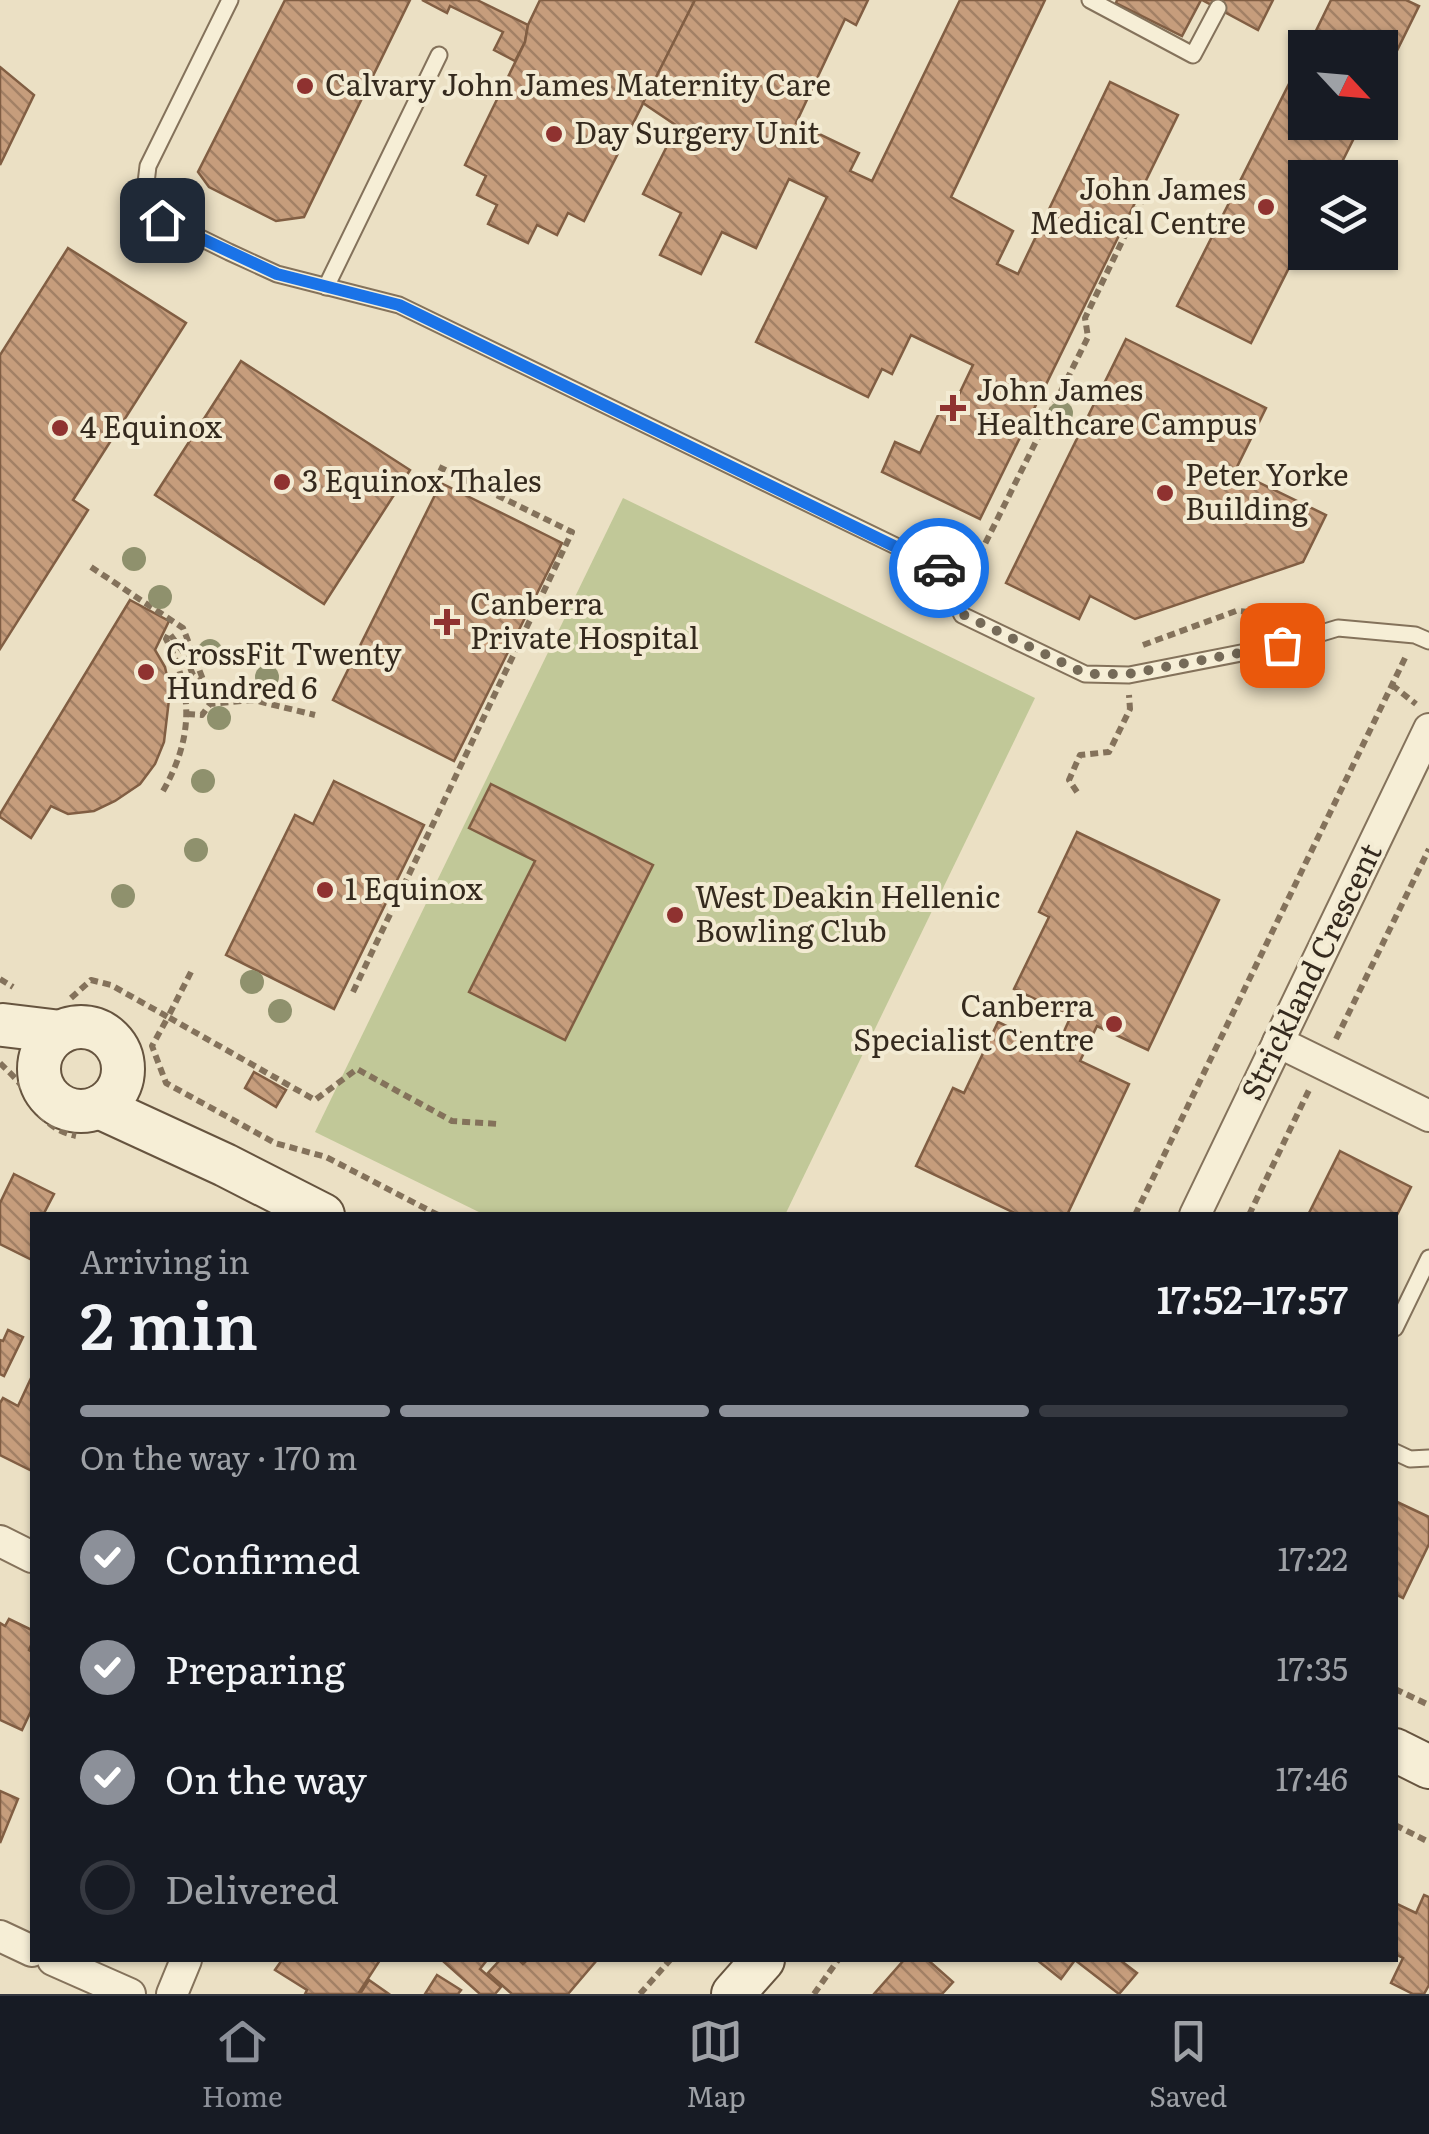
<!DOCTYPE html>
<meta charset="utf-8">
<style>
body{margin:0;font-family:Literata,serif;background:#20242c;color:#f1f3f6;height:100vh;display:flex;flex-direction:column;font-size:38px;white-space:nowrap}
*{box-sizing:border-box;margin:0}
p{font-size:32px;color:#9ea1a6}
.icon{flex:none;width:55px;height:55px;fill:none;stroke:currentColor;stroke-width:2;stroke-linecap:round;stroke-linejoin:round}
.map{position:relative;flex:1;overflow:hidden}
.side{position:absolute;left:30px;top:1212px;width:1368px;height:750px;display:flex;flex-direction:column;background:#171b24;border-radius:0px;box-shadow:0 2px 8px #0004}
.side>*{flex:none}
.needle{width:65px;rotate:116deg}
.tools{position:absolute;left:1288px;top:30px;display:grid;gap:20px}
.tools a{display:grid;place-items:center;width:110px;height:110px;border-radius:0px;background:#171b24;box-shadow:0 2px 8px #0004;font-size:50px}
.pin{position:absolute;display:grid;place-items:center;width:85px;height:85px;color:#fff;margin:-42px;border-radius:20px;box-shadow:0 5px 15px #0006}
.courier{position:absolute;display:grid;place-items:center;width:100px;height:100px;margin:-50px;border:8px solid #1a73e8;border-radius:50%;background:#fff;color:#222;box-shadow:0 2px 12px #0007}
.headline em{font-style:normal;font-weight:600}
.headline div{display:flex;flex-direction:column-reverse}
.headline{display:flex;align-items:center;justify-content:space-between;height:170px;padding:0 50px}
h1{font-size:65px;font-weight:600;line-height:75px}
.bar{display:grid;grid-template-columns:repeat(4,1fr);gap:15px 10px;align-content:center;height:120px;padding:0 50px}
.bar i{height:12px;border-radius:8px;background:#363941}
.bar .current{background:#8c9099}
.bar p{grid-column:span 4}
ol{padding:0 50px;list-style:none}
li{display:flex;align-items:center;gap:30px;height:110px}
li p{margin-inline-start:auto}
li .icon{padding:10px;border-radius:50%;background:#8c9099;color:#fff;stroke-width:4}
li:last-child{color:#9ea1a6}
li i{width:55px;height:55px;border:5px solid #363941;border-radius:50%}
.tabs{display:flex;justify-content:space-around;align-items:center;height:140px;border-top:2px solid #363941;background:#171b24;font-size:28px;color:#9ea1a6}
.tabs a{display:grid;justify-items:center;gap:5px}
.tabs .current{color:#8c9099}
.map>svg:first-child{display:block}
.pitch{fill:#c1c898}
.building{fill:url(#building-back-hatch);stroke:#815e43;stroke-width:2.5}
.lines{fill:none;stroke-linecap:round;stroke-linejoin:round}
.lane-casing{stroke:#84725b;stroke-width:19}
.street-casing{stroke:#84725b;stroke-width:34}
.secondary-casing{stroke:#66543f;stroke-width:46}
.path{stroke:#84725b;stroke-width:6;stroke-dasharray:8 5;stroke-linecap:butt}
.lane{stroke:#f6eed6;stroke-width:15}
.street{stroke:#f6eed6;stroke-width:30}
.secondary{stroke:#f6eed6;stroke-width:42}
.tree{fill:#8f916d}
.done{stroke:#756a58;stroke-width:10;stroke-dasharray:0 18}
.route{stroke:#1a73e8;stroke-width:12}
.poi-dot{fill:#8f3230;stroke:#f3ebd3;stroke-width:4}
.labels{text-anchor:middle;stroke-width:8;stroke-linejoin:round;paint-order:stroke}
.poi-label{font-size:30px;fill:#352a1e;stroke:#f3ebd3;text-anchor:start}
.street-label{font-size:30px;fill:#352a1e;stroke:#f3ebd3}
</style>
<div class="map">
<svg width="1429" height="1994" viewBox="0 0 1429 1994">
<defs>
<pattern id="building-back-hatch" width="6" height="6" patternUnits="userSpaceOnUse" patternTransform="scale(2.5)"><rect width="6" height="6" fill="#c69d7c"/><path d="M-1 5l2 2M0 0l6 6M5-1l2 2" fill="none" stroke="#a28065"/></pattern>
</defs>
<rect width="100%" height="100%" fill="#ebe0c4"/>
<polygon class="pitch" points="623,498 1035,698 785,1215 485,1215 315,1132"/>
<g class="building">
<polygon points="285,0 410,0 304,217 276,221 209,187 198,172"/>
<polygon points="422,0 477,0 528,25 525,42 515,61 494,50 503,32 450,6 447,13"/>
<polygon points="540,0 695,0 584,221 568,213 557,235 537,225 528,243 488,224 497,205 477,195 486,176 465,165 525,42 528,25"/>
<polygon points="695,0 868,0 856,25 845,19 796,123 859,153 850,171 872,181 960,0 1045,0 951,197 1013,231 997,264 1018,274 1110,82 1178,115 980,519 882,472 895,442 920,453 941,409 950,413 973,365 911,335 892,374 882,369 868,397 756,342 827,197 789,179 756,248 722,232 701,274 660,255 681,213 643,194 677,126 643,103"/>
<polygon points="1117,0 1201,0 1182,36 1116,3"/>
<polygon points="1202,0 1273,0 1258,30"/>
<polygon points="1331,0 1406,0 1419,6 1382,81 1380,48 1313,48 1309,45"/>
<polygon points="0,67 34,95 0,165"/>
<polygon points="1294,74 1305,79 1305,122 1362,122 1334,178 1305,178 1305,236 1251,343 1177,306"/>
<polygon points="68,248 186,323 73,500 88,510 0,649 0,355"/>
<polygon points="1126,339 1266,408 1235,471 1326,515 1303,562 1135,619 1090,596 1079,619 1006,583"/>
<polygon points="241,361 410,470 324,604 155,495"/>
<polygon points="441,483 562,543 454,761 333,700"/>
<polygon points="130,600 169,621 155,650 165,667 170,691 164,742 155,764 140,784 115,801 94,811 68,814 51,806 31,838 0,817 0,814"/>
<polygon points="334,781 424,825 334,1009 226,955 295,815 313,824"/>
<polygon points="491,784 653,865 565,1040 469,992 535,861 469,828"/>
<polygon points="1077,832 1219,900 1148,1050 1097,1026 1080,1061 1129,1084 1067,1215 1019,1215 916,1166 953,1088 964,1093 998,1022 1056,1049 1071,1016 1014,989 1049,917 1039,912"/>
<polygon points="254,1072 286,1090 276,1107 245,1088"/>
<polygon points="1340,1151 1411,1187 1395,1219 1395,1215 1308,1215"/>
<polygon points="14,1174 54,1194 43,1215 32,1215 32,1260 0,1244 0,1203"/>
<polygon points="8,1330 23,1337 4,1376 0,1374 0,1340 3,1341"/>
<polygon points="32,1376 32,1471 0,1455 0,1403 3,1398 18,1406"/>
<polygon points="1395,1501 1429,1517 1429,1544 1403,1598 1395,1594"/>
<polygon points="9,1619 32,1630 32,1643 29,1650 32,1652 32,1709 22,1730 0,1720 0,1623 5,1626"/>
<polygon points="0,1791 18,1799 0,1843"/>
<polygon points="1424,1895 1429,1897 1429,1985 1424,1994 1413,1994 1391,1983 1403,1958 1395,1954 1395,1903 1416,1913"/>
<polygon points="282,1960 380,1960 358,1994 305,1994 307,1990 275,1970"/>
<polygon points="446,1960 487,1960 480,1969 501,1987 495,1994 480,1994 444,1962"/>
<polygon points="500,1960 519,1960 523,1964 527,1960 597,1960 568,1994 512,1994 488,1973"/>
<polygon points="904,1960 928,1960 953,1982 942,1994 874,1994"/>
<polygon points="1037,1960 1120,1960 1137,1973 1119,1994 1075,1960 1061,1979"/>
<polygon points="437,1975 461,1990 458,1994 425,1994"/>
<polygon points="369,1980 389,1994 360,1994"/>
</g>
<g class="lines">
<defs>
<g id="lane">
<polyline points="230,0 148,166 144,200 162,219 229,252 277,274 399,305 939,567 962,615 1085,674 1129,675 1282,645 1338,628 1415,635 1429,641"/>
<polyline points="1090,0 1193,55 1218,8"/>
<polyline points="326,287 439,55"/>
<polyline points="1395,1328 1429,1258"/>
<polyline points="1395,1452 1410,1459 1429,1458"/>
</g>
<g id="street">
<polyline points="1278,1042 1429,1116"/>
<polyline points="1195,1215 1429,729"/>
<polyline points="0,1541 32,1557"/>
<polyline points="0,1936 32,1951"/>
<polyline points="53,1960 130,1994"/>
<polyline points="172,1994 186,1960"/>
</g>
<g id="secondary">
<polyline points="3,1025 61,1032"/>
<circle cx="81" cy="1069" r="42"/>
<polyline points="99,1107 225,1165 323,1215"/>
<polyline points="1395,1750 1429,1767"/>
<polyline points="733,1994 763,1960"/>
</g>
</defs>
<use href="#lane" class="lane-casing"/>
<use href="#street" class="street-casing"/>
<use href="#secondary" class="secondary-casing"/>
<g class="path">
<polyline points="91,567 183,628 204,682"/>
<polyline points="968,578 1088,337 1085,318 1146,192"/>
<polyline points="1143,645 1236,611 1280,614 1304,611"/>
<polyline points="1392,685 1416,704"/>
<polyline points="187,714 202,715 210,704 253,700 315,715"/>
<path d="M 163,791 C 193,738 194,693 166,639 L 169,633 L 184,653 L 193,675 L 204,684 L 210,704"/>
<polyline points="1077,792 1069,780 1080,755 1109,752 1130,709 1129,695"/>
<polyline points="191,972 168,1017 315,1100 357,1069 452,1121 498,1124"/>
<polyline points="0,979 13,987"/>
<polyline points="353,992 572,532 439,467"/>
<polyline points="71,998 91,980 111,985 168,1017 152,1046 166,1083 275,1143 326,1157 438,1215"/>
<polyline points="1336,1039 1429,849"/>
<path d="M 0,1063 C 8,1071 17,1079 23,1088 C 38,1111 45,1129 76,1136"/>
<polyline points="1135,1215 1406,656"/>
<polyline points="1249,1215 1309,1090"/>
<polyline points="1395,1689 1429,1705"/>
<polyline points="1395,1825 1429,1842"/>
<polyline points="640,1994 670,1960"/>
<polyline points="814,1994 838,1960"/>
</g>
<use href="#lane" class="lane"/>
<use href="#street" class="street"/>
<use href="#secondary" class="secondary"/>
</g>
<g class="tree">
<circle cx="1061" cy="413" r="12"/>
<circle cx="134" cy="559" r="12"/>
<circle cx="160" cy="597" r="12"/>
<circle cx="210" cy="651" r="12"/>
<circle cx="267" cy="677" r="12"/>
<circle cx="219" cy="718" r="12"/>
<circle cx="203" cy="781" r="12"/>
<circle cx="196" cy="850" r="12"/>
<circle cx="123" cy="896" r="12"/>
<circle cx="252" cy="982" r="12"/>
<circle cx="280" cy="1011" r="12"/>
</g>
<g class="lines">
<polyline class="done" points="939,568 962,614 1086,674 1128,674 1282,645"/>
<polyline class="route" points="162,220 277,274 399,305 939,568"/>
</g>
<g class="poi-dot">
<circle cx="305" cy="86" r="10"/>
<circle cx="554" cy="134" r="10"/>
<circle cx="1266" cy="207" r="10"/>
<path d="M948 393h10v10h10v10h-10v10h-10v-10h-10v-10h10z"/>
<circle cx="60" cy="428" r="10"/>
<circle cx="282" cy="482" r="10"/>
<circle cx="1165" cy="493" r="10"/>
<path d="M442 607h10v10h10v10h-10v10h-10v-10h-10v-10h10z"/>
<circle cx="146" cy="672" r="10"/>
<circle cx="325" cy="890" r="10"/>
<circle cx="675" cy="915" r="10"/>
<circle cx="1114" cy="1024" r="10"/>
</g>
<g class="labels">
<g class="poi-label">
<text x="325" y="96">Calvary John James Maternity Care</text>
<text x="574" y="144">Day Surgery Unit</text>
<text x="1246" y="200" text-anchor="end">John James<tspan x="1246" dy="34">Medical Centre</tspan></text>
<text x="976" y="401">John James<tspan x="976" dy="34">Healthcare Campus</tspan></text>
<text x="80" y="438">4 Equinox</text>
<text x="1185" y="486">Peter Yorke<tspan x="1185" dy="34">Building</tspan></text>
<text x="302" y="492">3 Equinox Thales</text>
<text x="470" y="615">Canberra<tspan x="470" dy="34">Private Hospital</tspan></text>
<text x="166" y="665">CrossFit Twenty<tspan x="166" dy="34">Hundred 6</tspan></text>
<text x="345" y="900">1 Equinox</text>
<text x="695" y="908">West Deakin Hellenic<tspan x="695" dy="34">Bowling Club</tspan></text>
<text x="1094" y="1017" text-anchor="end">Canberra<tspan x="1094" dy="34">Specialist Centre</tspan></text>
</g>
<g class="street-label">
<text transform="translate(1312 972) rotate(-64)" y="10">Strickland Crescent</text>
</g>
</g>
</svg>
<div class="tools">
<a><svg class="needle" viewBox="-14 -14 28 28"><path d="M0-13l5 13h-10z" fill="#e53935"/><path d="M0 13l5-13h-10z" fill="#9ea1a6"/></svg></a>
<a><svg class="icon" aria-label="layers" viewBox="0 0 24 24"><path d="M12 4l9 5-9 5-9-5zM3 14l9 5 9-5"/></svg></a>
</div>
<div class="pin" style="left:1282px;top:645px;background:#ea580c"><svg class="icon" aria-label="bag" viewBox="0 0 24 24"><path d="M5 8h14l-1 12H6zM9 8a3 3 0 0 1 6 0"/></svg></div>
<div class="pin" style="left:162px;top:220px;background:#1f2937"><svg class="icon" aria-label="home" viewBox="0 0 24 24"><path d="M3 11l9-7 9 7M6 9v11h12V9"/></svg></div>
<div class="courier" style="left:939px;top:568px"><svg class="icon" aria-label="car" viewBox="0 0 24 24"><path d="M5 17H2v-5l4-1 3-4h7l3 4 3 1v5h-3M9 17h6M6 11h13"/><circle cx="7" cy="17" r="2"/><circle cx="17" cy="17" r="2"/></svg></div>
<section class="side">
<div class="headline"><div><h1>2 min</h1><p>Arriving in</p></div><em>17:52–17:57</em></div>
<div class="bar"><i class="current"></i><i class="current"></i><i class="current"></i><i></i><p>On the way · 170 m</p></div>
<ol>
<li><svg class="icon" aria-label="check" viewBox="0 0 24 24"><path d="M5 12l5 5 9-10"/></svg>Confirmed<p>17:22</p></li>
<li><svg class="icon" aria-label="check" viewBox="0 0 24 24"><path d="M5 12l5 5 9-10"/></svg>Preparing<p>17:35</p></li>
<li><svg class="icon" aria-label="check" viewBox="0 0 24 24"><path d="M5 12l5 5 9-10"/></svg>On the way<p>17:46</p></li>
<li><i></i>Delivered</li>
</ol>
</section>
</div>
<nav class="tabs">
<a class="current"><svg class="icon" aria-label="home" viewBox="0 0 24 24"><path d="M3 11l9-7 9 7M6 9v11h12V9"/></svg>Home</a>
<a><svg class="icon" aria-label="map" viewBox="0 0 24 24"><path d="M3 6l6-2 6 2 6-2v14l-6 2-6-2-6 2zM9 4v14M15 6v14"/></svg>Map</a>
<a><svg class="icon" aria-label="saved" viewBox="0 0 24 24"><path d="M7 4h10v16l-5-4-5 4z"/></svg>Saved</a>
</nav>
